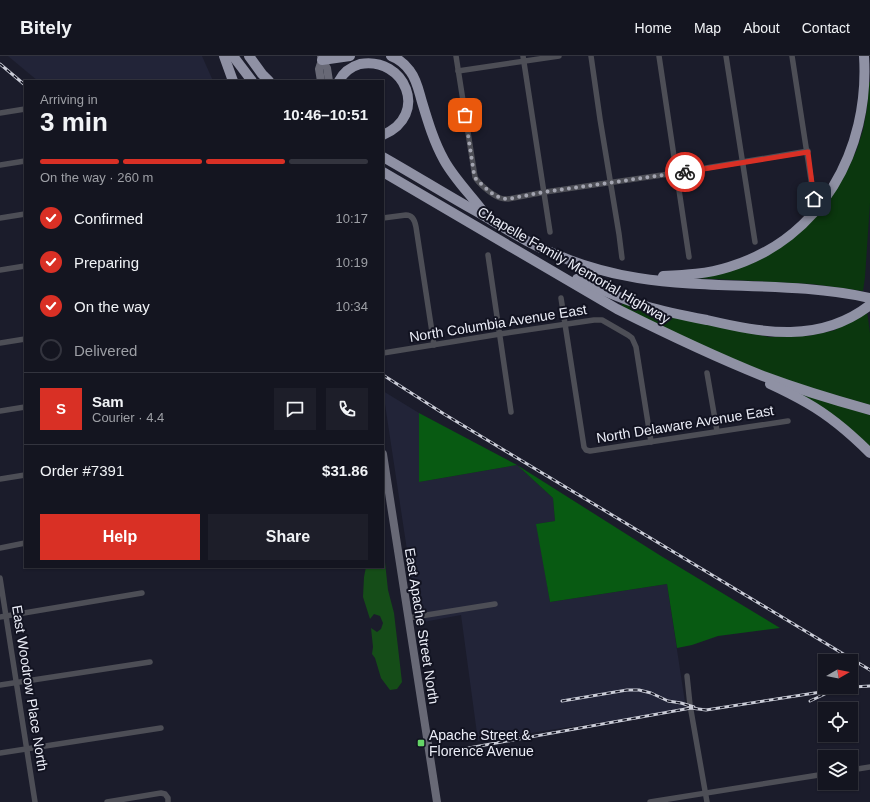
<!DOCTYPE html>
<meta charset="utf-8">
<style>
body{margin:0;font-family:Helvetica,sans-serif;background:#1d1e29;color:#f1f3f6;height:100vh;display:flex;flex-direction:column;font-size:15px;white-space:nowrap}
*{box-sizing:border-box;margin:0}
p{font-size:13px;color:#9d9fa5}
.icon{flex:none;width:22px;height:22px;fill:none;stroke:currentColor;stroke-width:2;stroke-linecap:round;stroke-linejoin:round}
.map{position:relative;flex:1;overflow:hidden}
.panel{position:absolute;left:24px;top:24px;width:360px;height:488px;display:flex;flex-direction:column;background:#141520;border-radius:0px;box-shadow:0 1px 3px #0004,0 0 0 1px #33343e}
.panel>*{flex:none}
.needle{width:26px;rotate:81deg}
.buttons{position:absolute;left:818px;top:598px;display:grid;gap:8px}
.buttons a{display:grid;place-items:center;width:40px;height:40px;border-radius:0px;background:#141520;box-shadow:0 1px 3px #0004,0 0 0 1px #33343e;font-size:20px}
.pin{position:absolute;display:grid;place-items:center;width:34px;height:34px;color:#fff;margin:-17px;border-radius:8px;box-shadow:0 2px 6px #0006}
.courier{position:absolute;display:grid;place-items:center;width:40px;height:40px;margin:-20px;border:3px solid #d93025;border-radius:50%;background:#fff;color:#222;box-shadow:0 1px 5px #0007}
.summary em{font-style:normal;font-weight:700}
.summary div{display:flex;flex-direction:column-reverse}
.summary{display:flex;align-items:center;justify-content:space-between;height:68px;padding:0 16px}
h1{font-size:26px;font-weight:700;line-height:30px}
.bar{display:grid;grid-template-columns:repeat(4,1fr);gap:6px 4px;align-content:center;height:48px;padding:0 16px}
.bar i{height:5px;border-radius:3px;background:#33343e}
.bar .selected{background:#d93025}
.bar p{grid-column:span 4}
.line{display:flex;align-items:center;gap:10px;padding:0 16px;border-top:1px solid #33343e}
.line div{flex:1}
.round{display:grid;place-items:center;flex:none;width:42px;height:42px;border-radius:0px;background:#1d1e29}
ol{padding:0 16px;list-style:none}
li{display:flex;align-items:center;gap:12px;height:44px}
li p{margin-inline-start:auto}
li .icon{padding:4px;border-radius:50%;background:#d93025;color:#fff;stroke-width:4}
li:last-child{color:#9d9fa5}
li i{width:22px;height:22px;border:2px solid #33343e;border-radius:50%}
.button{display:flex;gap:8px;margin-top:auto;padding:8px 16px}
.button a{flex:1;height:46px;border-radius:0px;background:#d93025;color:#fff;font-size:16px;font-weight:700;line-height:46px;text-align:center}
.button a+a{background:#1d1e29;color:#f1f3f6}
header{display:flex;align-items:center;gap:24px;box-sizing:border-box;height:56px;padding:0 20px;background:#141520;border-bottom:1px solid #33343e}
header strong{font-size:19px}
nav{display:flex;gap:22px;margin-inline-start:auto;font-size:14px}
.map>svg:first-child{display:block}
.built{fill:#222438}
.green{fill:#0b370e}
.forest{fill:#085a12}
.water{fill:#154d18}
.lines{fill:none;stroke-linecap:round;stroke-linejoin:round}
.street{stroke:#4d4e56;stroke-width:5.5}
.secondary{stroke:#686976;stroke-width:8}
.highway{stroke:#8f91a4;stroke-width:10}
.rail-casing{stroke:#caccd7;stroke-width:3}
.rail{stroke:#121321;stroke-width:1.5;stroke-dasharray:4.5;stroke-linecap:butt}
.done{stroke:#a3a4b0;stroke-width:4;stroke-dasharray:0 7.2}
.route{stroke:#d93025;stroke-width:5}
.poi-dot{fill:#65d467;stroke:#121321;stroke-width:1.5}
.labels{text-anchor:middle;stroke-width:4;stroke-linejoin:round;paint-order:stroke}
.street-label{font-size:14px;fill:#eceef8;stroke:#121321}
.poi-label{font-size:14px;fill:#eceef8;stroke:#121321;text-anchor:start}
</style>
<header>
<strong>Bitely</strong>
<nav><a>Home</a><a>Map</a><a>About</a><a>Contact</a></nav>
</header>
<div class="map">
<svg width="870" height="746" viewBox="0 0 870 746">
<rect width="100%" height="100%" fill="#1b1c2b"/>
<g class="built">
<polygon points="8,0 202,0 213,25 38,25"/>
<polygon points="383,335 419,357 419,426 517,409 553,442 555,465 537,468 550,546 667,528 686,653 478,685 461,559 418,567"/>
</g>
<g class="green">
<polygon points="869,26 870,26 870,147 865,221 863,235 812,228 694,222 774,194 837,132 848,113 857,93 863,74 867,52"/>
<polygon points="624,246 739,275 769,281 808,280 836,274 836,272 867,255 870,277 870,349 797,328 713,296 621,250"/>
<polygon points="798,337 870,359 870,394"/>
</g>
<polygon class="forest" points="419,357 517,409 661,500 780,572 718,580 692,589 677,592 667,528 550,546 536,468 555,465 553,442 517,409 419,426"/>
<polygon class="water" points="383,499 385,506 388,534 394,557 402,626 397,633 390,634 381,622 375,602 372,598 373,591 371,572 377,576 381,573 383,567 380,560 374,558 370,563 363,541 364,521 366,511 383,511"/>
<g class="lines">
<g class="street">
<path d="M 456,0 L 475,121 C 478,127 491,138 498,141 C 501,143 504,143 508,143 L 545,136 L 676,117 L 808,95"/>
<polyline points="523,0 550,176"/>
<polyline points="591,0 600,63 619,178 622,202"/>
<polyline points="659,0 689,201"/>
<polyline points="726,0 755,186"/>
<polyline points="792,0 814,143"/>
<polyline points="458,15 559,0"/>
<polyline points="0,57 25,53"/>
<polyline points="0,109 25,105"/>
<polyline points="0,162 25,158"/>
<path d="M 383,162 L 406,159 C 413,159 415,165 416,171 L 434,289"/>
<polyline points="488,199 511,356"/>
<polyline points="0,214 25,210"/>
<polyline points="561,242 584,391 586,394 590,395 788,365"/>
<polyline points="0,287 25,283"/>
<polyline points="383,297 500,278 594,264 602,264 628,279 632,282 636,291 651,386"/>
<polyline points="707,317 717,375"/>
<polyline points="0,355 25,351"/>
<polyline points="0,423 25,419"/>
<polyline points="0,492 25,487"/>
<polyline points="0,522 35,746"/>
<polyline points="0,561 142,537"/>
<polyline points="408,562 495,548"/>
<polyline points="687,620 690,649 707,746"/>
<polyline points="0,629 150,606"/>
<polyline points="0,697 161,672"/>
<polyline points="851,714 870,711"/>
<polyline points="107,746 161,737 165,738 168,742 168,746"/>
<polyline points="650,746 825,718"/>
</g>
<g class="secondary">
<polyline points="321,0 322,4 319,13 321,25"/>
<polyline points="322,4 327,12 329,25"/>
<polyline points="383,398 437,746"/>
</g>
<g class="highway">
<polyline points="224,0 233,25"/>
<polyline points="233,0 252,25"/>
<polyline points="249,0 262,18 269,25"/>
<path d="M 391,0 C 399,3 405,8 410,15 C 417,24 419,36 422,46 C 428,66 434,86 444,104 C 455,124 472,140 485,158"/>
<polyline points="322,4 350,0"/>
<path d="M 339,25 C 343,17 350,11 360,8 C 405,0 430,59 383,79"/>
<path d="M 383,101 C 413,118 442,136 472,153 C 490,163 508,175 527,185 C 561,203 600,216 638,222 C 715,234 794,225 870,242"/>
<path d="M 383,116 L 617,253 C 665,277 713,300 763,320 C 798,333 834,344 870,354"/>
<path d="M 663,220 C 685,219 707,218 729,211 C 821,183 870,94 864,0"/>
<path d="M 577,223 C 599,233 621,243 645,250 C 665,256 686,260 707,264 C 763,277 820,288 870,249"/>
<path d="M 770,328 C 783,334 795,340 807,347 C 830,360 851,378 870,397"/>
</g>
<defs>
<g id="rail">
<polyline points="0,8 25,29"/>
<polyline points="383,319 444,358 870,614"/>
<polyline points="562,645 627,634 639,634 651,637 668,645 681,647 694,651"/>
<polyline points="810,645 825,638"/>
<polyline points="463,693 691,652 706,654 853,631 870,630"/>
</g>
</defs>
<use href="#rail" class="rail-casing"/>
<use href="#rail" class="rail"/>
</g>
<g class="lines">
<path class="done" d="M 465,59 L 474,118 L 476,123 L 479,126 C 488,134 496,143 508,143 L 544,136 L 685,116"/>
<polyline class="route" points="685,116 808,96 814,143"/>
</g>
<rect class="poi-dot" x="417" y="683" width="8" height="8" rx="2"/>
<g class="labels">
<g class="street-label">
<text transform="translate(574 209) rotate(30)" y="5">Chapelle Family Memorial Highway</text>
<text transform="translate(498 267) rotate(-9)" y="5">North Columbia Avenue East</text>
<text transform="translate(685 368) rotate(-9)" y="5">North Delaware Avenue East</text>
<text transform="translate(422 570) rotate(81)" y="5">East Apache Street North</text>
<text transform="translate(30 632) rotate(81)" y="5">East Woodrow Place North</text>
</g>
<g class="poi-label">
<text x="429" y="684">Apache Street &amp;<tspan x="429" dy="16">Florence Avenue</tspan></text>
</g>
</g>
</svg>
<div class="buttons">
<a><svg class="needle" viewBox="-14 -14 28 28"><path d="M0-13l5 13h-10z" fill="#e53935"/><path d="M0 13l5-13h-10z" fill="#9d9fa5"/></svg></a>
<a><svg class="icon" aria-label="locate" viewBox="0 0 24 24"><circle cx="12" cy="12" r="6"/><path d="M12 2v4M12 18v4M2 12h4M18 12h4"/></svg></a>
<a><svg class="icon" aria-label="layers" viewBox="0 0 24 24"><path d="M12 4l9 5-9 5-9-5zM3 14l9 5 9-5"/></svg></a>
</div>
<div class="pin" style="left:465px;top:59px;background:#ea580c"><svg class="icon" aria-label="bag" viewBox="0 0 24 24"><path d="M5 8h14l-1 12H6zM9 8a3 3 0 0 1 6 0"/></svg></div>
<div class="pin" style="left:814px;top:143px;background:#1f2937"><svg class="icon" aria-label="home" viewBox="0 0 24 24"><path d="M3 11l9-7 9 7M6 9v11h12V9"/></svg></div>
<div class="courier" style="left:685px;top:116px"><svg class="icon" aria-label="bike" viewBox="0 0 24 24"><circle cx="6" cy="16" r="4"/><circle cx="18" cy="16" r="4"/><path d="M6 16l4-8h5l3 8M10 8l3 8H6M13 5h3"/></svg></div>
<section class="panel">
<div class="summary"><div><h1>3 min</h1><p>Arriving in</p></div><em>10:46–10:51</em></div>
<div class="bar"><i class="selected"></i><i class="selected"></i><i class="selected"></i><i></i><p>On the way · 260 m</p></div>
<ol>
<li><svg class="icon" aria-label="check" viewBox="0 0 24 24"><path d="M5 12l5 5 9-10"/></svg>Confirmed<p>10:17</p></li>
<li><svg class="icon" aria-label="check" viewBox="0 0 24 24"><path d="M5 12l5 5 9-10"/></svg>Preparing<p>10:19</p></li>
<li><svg class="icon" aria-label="check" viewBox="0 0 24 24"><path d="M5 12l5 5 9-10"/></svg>On the way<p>10:34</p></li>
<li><i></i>Delivered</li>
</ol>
<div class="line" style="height:72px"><b class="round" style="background:#d93025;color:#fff">S</b><div><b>Sam</b><p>Courier · 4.4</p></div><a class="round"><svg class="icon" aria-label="chat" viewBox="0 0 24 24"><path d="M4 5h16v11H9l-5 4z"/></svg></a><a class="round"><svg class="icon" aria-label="phone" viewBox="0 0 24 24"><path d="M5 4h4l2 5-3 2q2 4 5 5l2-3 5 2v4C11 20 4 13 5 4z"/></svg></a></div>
<div class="line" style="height:52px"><div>Order #7391</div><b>$31.86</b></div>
<div class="button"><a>Help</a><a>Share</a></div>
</section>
</div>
